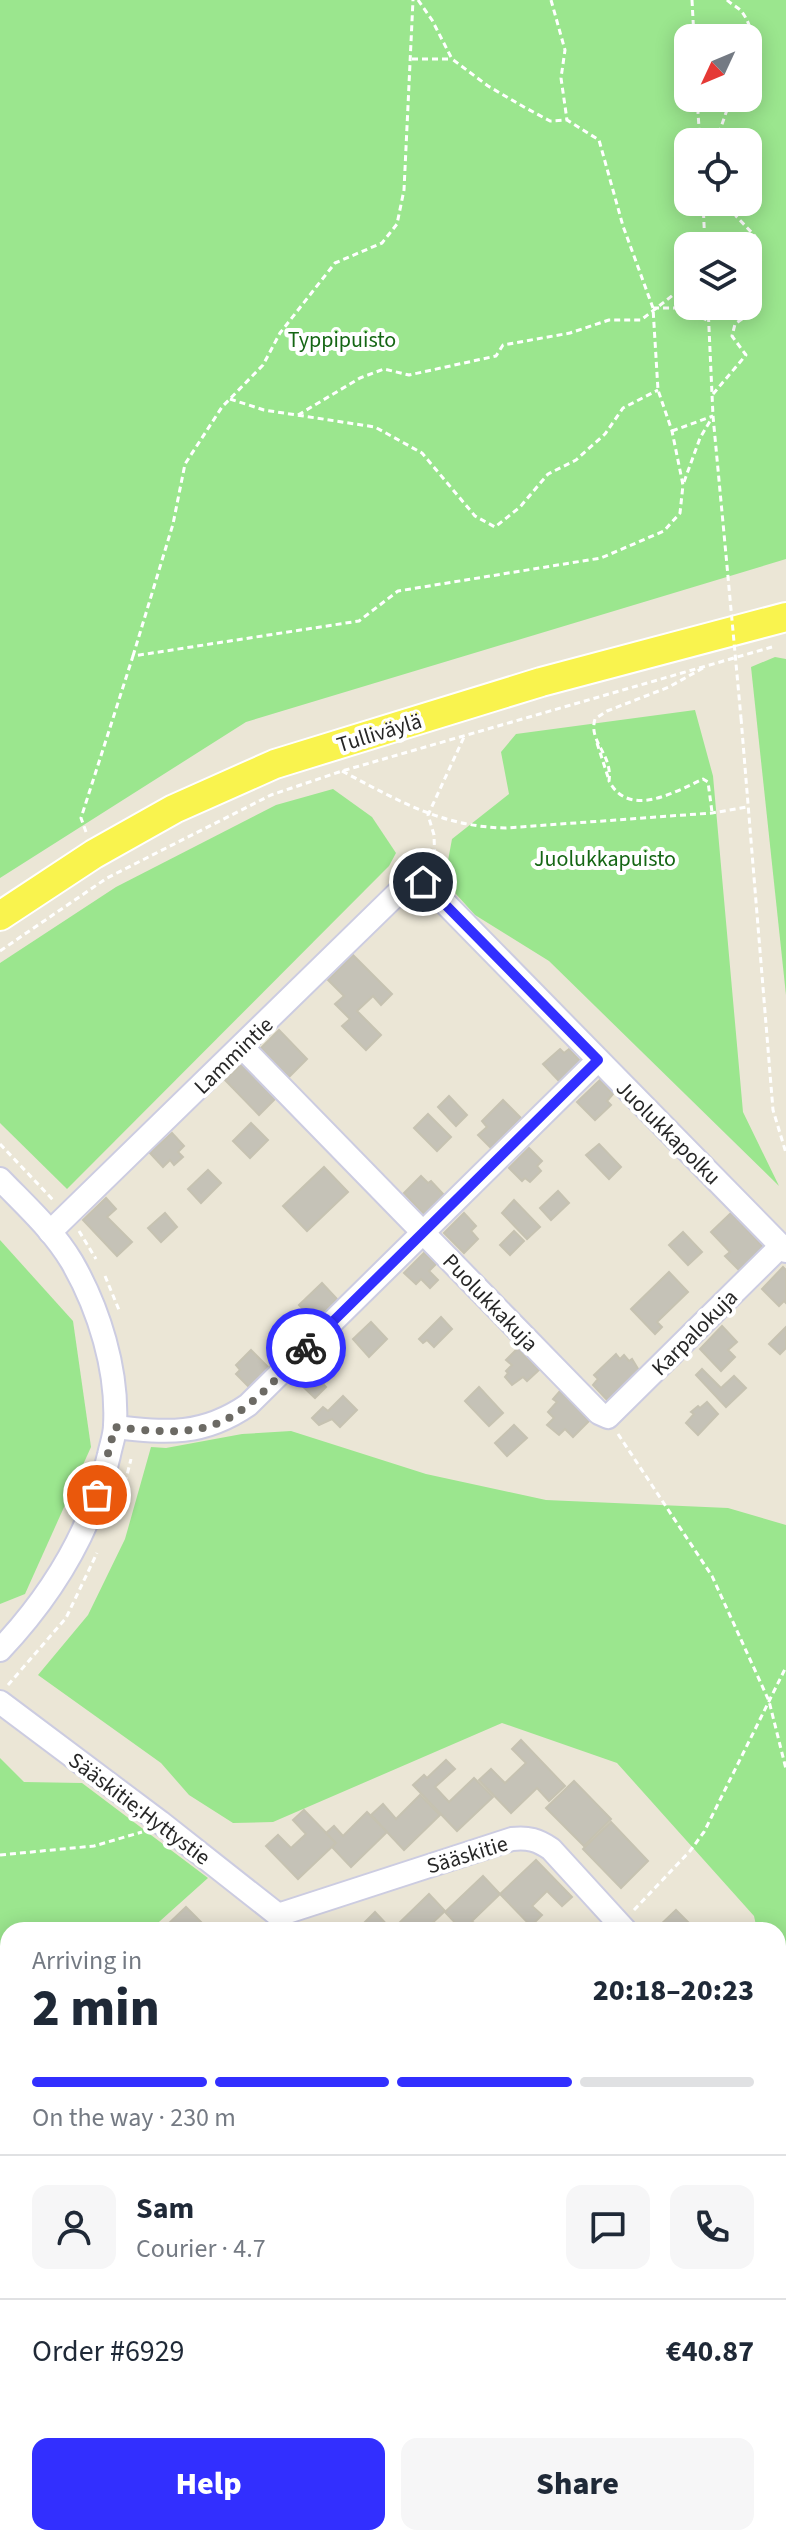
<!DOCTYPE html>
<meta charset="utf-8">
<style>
body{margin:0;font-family:"Source Sans 3",sans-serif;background:#f6f6f7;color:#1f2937;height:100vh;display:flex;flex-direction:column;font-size:30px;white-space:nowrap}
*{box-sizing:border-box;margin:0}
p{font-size:26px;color:#747a83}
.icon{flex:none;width:44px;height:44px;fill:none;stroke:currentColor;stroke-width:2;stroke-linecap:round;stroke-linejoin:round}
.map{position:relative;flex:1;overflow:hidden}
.details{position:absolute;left:0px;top:1922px;width:786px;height:624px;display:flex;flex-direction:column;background:#fff;border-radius:24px 24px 0 0;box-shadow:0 4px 20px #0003}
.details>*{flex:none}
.needle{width:52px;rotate:226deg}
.tools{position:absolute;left:674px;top:24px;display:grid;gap:16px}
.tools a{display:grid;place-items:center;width:88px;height:88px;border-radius:16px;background:#fff;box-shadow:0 4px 20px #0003;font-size:40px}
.pin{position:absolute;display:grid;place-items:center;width:68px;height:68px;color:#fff;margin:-34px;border:4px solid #fff;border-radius:50%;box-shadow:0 2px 8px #0007}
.courier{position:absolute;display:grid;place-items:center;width:80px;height:80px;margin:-40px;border:6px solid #322fff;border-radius:50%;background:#fff;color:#222;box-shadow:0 2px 10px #0007}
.summary em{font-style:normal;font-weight:800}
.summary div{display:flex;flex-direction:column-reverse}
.summary{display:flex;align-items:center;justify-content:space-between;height:136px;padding:0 32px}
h1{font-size:52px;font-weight:800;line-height:60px}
.bar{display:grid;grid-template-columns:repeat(4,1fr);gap:12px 8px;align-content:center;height:96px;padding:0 32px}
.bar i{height:10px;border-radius:6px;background:#e0e1e3}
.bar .selected{background:#322fff}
.bar p{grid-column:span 4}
.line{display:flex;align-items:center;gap:20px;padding:0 32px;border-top:2px solid #e0e1e3}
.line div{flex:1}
.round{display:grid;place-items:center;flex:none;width:84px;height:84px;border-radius:16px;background:#f6f6f7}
.action{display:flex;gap:16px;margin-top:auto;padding:16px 32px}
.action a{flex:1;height:92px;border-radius:16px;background:#322fff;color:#fff;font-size:32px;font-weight:800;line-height:92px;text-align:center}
.action a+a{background:#f6f6f7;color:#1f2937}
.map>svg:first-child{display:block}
.green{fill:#9be68e;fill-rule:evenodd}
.building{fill:#c5c2b7;stroke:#c6c2b1;stroke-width:2}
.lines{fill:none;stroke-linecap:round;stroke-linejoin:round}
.minor-casing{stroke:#cccce1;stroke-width:26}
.major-casing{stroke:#fff;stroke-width:32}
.path{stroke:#fff;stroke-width:3;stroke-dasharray:6 4;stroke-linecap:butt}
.minor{stroke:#fff;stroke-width:22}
.major{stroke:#f9f34e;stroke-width:28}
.path-bridge{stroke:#fff;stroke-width:3;stroke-dasharray:6 4;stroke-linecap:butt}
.done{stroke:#6c6a64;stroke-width:8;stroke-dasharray:0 14.4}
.route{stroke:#322fff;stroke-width:10}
.labels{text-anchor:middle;stroke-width:8;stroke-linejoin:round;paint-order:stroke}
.park-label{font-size:22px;fill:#156614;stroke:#fff}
.street-label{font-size:22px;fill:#272727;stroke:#fff}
</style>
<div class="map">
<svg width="786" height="2546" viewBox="0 0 786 2546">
<rect width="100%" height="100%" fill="#ebe6d6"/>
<g class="green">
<path d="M 0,0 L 786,0 L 786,559 L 246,722 L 0,878 ZM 688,38 L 748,38 L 748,98 L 688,98 ZM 688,142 L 748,142 L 748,202 L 688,202 ZM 748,246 L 748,306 L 688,306 L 688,246 Z"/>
<polygon points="775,657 786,659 786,995 751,667"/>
<polygon points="695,710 713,776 743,1112 779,1186 549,961 475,915 456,894 447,866 452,839 509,794 501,752 516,734"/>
<polygon points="333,789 372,817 396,853 389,866 67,1189 0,1123 0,963 116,887 276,805"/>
<polygon points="0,1240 73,1321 91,1447 25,1594 0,1604"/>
<polygon points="291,1431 426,1474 546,1500 728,1508 786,1525 786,2109 778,2060 778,1930 757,1930 754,1916 617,1763 502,1723 273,1822 233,1823 189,1795 161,1763 38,1675 88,1615 125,1539 151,1447 166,1448 242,1434"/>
<polygon points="0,1758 24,1782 82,1783 208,1878 150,1930 8,1930 8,2020 0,2003"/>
<polygon points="8,2187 8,2538 778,2538 778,2286 783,2281 786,2270 786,2546 0,2546 0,2248 7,2242"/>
</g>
<g class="building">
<polygon points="353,955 392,994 381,1005 373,996 357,1011 381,1035 366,1050 342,1026 350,1019 335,1004 344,996 328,980"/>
<polygon points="279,1030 307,1059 289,1077 261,1048"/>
<polygon points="560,1049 564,1053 569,1049 580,1061 559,1081 543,1064"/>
<polygon points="242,1064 275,1099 259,1115 225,1080"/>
<polygon points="600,1080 613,1094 607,1101 611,1105 595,1120 577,1102"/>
<polygon points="449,1096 467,1115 456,1126 438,1107"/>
<polygon points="503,1100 521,1118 491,1148 478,1135 487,1127 482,1121"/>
<polygon points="428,1114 451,1137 437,1151 414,1128"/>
<polygon points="251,1123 268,1140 250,1158 233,1141"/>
<polygon points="172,1133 184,1146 178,1152 183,1157 174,1165 170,1160 163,1167 150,1153"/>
<polygon points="599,1144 621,1167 609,1179 586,1155"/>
<polygon points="529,1148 542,1161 537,1166 541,1171 530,1182 525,1178 522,1181 509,1168"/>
<polygon points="324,1167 348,1192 307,1231 283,1206"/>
<polygon points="208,1170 221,1183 201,1203 188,1189"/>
<polygon points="421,1176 428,1183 431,1181 444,1195 424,1214 404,1193"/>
<polygon points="558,1191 569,1203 551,1220 540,1208"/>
<polygon points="106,1198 116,1209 107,1217 132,1242 117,1256 83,1220"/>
<polygon points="514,1200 540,1227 527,1239 502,1213"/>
<polygon points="165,1213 177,1227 161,1242 148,1228"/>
<polygon points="464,1213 476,1226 471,1231 478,1239 464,1253 444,1233"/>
<polygon points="731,1213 763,1247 739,1270 725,1256 730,1252 711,1232"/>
<polygon points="514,1231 524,1241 510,1255 500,1245"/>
<polygon points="683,1232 702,1252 688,1265 669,1245"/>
<polygon points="424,1253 436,1264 429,1271 438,1280 430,1288 421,1279 416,1284 404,1273"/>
<polygon points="783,1267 786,1270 786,1303 784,1301 779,1306 762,1289"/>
<polygon points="669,1272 688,1292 657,1322 662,1327 655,1334 631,1309"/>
<polygon points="322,1283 337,1299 315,1321 299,1305"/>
<polygon points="441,1317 452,1329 434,1347 427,1340 423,1343 419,1339"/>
<polygon points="371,1322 387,1339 369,1357 353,1339"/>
<polygon points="722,1326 737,1342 728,1350 735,1357 721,1371 700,1349"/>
<polygon points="786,1327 786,1348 780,1354 769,1344"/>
<polygon points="518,1348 539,1370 527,1381 523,1377 512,1385 505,1377 508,1373 506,1371 512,1365 506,1360"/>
<polygon points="251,1350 269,1368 249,1387 236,1374 240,1370 236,1365"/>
<polygon points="616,1354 620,1359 624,1355 629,1361 632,1359 640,1372 609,1402 593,1385 598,1379 594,1375"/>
<polygon points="315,1361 331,1377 323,1384 326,1387 315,1398 296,1380"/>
<polygon points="702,1369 721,1388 734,1376 746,1388 726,1407 696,1375"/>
<polygon points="479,1387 503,1413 489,1426 465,1401"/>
<polygon points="560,1391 590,1420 573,1437 565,1429 559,1435 547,1425 554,1418 548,1412 557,1402 553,1399"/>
<polygon points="343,1396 357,1410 340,1427 332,1419 319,1425 312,1418 323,1407 328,1411"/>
<polygon points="707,1402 718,1414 698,1435 686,1423 694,1414 691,1412 698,1406 700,1408"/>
<polygon points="514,1425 527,1438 507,1456 495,1443"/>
<polygon points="521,1740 565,1786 549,1801 537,1788 511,1813 479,1780 491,1769 505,1783 526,1763 512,1749"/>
<polygon points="446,1760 455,1769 435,1787 449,1802 474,1778 493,1797 457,1831 413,1785 424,1775 427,1778"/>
<polygon points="574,1781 611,1819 584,1846 546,1808"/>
<polygon points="420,1795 440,1815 404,1850 371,1815 383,1804 396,1819"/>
<polygon points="304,1810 336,1843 298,1879 266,1846 278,1835 291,1848 306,1834 293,1820"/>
<polygon points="367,1812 387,1832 351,1867 332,1847 336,1843 326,1833 334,1826 343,1836"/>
<polygon points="611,1822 648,1861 621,1888 583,1849"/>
<polygon points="536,1860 572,1897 562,1906 547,1891 532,1906 542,1915 531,1926 500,1894"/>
<polygon points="483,1876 500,1894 472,1921 481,1930 462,1930 445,1912"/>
<polygon points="429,1894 445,1911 425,1930 392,1930"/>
<polygon points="186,1907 208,1929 162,1930"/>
<polygon points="676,1910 696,1930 657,1928"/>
<polygon points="375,1912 392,1930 357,1930"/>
</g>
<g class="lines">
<defs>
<g id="minor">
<polyline points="242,1047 599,1413 608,1417 781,1246"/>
<path d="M 0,1179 C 25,1205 53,1230 72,1262 C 99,1309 118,1370 115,1425 C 115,1435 111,1445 109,1455 C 92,1529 52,1595 0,1650"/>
<polyline points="50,1232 409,882 416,879 423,882 436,894 786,1251"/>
<path d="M 115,1427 C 167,1433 203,1436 248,1405 L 598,1060"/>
<polyline points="0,1702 160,1822 278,1915"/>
<path d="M 278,1915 L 512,1839 C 528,1837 538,1840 551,1849 L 625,1930"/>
</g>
<polyline id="major" points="0,916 94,854 174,809 275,764 541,682 786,617"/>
</defs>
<use href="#minor" class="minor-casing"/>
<use href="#major" class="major-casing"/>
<g class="path">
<polyline points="418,0 432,20 452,59 488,86 524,107 550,121 567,120 599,140 623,226 653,308"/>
<polyline points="551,0 565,50 561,78 567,120"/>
<polyline points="692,0 694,38"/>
<path d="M 727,0 C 731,4 739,8 742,12 C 755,29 758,63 748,81"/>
<polyline points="412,59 452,59"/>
<polyline points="697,98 700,142"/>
<polyline points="725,142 719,133 729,104 734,98"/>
<polyline points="703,202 705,246"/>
<polyline points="734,202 736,216 755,236 752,265 748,269"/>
<polyline points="708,306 713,416 726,555"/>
<polyline points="713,394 746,355 732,336 735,324 742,319 744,306"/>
<polyline points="230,399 264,410 375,427 422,453 475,516 495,527 520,507 548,474 576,460 605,434 623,408 658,390"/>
<polyline points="298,415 360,378 384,369 409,375 496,356 503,345 570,333 609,320 641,320 677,292 688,288"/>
<polyline points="672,431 713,416"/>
<polyline points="684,482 700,438 713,416"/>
<polyline points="133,656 173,524 185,464 222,407 263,365 280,333 335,263 382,243 397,224 404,190 413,0"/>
<path d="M 703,668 L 669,687 L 607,711 L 595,719 C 588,742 613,754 609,781 C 629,819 675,792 703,779 L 708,782 L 712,812"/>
<polyline points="741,718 773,1110 786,1153"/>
<polyline points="597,743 608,777"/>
<path d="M 342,771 C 397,800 442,827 506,828 L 712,813 L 747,807"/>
<polyline points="86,832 81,818 133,656 359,621 398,591 601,558 664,531 680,513 683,485 672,431 658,390 653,308 680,308 709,321"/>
<polyline points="435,865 434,835 428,815 464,737"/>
<polyline points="0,951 107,878 271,795 342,771 772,647"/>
<polyline points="0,1144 54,1201"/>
<polyline points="79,1231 96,1259"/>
<polyline points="105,1276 119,1310"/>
<polyline points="618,1434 712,1576 769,1701 786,1769"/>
<polyline points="125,1483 131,1459"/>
<polyline points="8,1685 66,1618 97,1553"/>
<polyline points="0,1855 94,1846 142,1832"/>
<polyline points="634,1910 690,1851 704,1832 786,1667"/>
<polyline points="0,2360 8,2355"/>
<polyline points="0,2365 8,2366"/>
<polyline points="778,2420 786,2422"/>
<polyline points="0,2442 8,2434"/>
<polyline points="150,2538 150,2546"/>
<polyline points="177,2538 192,2546"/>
<polyline points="325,2538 335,2538"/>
<polyline points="345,2538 348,2546"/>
<polyline points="485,2538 512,2545 533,2546"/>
<polyline points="158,2546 160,2538"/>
<polyline points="225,2546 233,2538"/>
<polyline points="266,2546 282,2538"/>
<polyline points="550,2546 567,2538"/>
</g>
<use href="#minor" class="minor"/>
<use href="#major" class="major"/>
<polyline class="path-bridge" points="726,555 741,718"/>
</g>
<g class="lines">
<path class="done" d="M 97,1495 L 115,1427 C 151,1431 194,1437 227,1419 C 257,1403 282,1372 306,1348"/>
<polyline class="route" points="306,1348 598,1060 423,882"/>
</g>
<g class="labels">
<g class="park-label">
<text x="342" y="347">Typpipuisto</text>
<text x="605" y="866">Juolukkapuisto</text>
</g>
<g class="street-label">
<text transform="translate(379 732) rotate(-17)" y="8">Tulliväylä</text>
<text transform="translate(233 1055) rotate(-44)" y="8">Lammintie</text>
<text transform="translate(669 1132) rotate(45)" y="8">Juolukkapolku</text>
<text transform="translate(491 1302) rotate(46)" y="8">Puolukkakuja</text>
<text transform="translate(694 1332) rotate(-45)" y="8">Karpalokuja</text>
<text transform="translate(140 1808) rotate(37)" y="8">Sääskitie;Hyttystie</text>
<text transform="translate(467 1854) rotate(-17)" y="8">Sääskitie</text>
</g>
</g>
</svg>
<div class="tools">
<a><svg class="needle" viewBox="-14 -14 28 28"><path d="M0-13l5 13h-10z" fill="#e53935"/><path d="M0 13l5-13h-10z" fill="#747a83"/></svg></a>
<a><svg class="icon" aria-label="locate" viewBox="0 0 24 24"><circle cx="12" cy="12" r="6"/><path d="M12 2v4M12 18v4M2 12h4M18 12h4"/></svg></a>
<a><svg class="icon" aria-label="layers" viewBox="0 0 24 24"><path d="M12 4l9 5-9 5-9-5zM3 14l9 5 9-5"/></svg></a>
</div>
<div class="pin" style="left:97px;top:1495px;background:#ea580c"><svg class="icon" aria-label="bag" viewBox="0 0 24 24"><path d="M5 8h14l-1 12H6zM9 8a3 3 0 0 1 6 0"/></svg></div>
<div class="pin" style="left:423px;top:882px;background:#1f2937"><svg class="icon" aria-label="home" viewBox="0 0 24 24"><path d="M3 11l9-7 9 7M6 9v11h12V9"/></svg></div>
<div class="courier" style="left:306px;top:1348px"><svg class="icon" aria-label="bike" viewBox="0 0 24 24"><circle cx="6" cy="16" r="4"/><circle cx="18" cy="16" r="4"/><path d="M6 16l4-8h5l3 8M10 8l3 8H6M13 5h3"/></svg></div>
<section class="details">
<div class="summary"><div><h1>2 min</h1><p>Arriving in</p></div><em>20:18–20:23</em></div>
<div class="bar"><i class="selected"></i><i class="selected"></i><i class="selected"></i><i></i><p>On the way · 230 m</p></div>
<div class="line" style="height:144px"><a class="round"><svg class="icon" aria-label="person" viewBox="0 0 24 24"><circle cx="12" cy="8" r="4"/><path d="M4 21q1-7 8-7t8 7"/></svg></a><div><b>Sam</b><p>Courier · 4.7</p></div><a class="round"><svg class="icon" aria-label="chat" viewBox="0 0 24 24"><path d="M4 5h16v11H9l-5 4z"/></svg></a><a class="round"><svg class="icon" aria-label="phone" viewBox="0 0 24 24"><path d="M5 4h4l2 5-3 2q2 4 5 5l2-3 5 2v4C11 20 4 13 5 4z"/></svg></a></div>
<div class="line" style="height:104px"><div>Order #6929</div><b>€40.87</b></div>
<div class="action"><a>Help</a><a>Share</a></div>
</section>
</div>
